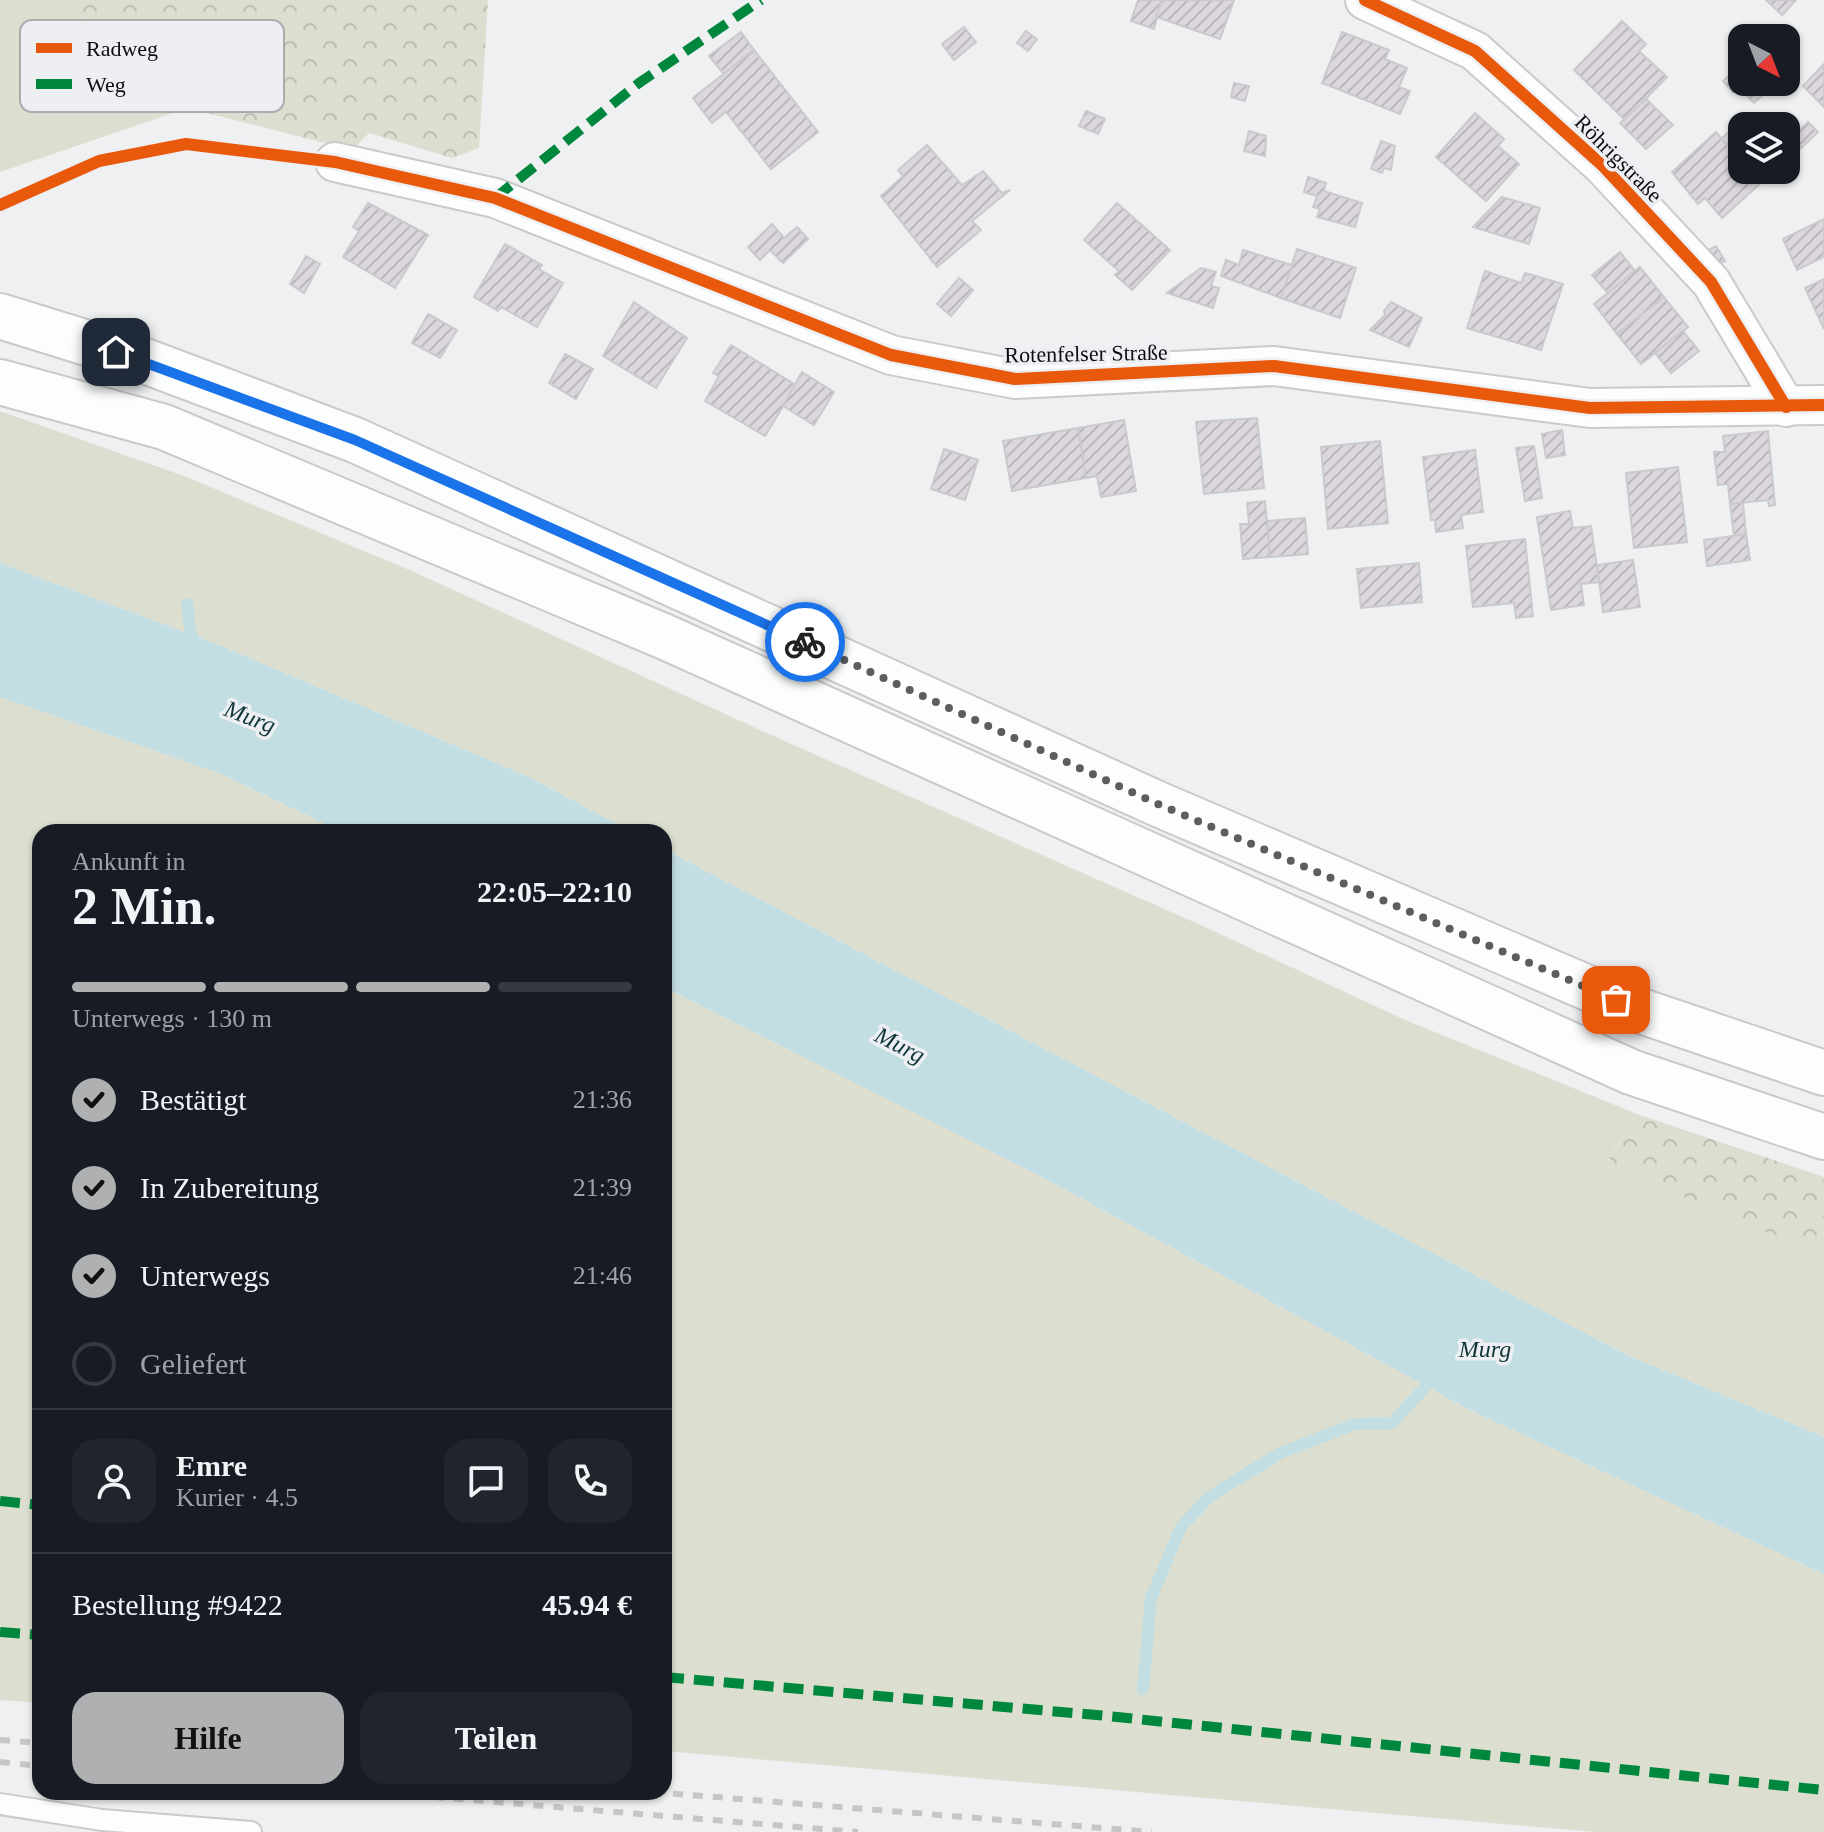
<!DOCTYPE html>
<html lang="de">
<meta charset="utf-8">
<style>
body{margin:0;font-family:"Times New Roman",serif;background:#20242c;color:#f1f3f6;height:100vh;display:flex;flex-direction:column;font-size:30px;white-space:nowrap}
*{box-sizing:border-box;margin:0}
p{font-size:26px;color:#9ea1a6}
.icon{flex:none;width:44px;height:44px;fill:none;stroke:currentColor;stroke-width:2;stroke-linecap:round;stroke-linejoin:round}
.map{position:relative;flex:1;overflow:hidden}
.details{position:absolute;left:32px;top:824px;width:640px;height:976px;display:flex;flex-direction:column;background:#171b24;border-radius:24px;box-shadow:0 2px 6px #0004}
.details>*{flex:none}
.needle{width:52px;rotate:138deg}
.buttons{position:absolute;left:1728px;top:24px;display:grid;gap:16px}
.buttons a{display:grid;place-items:center;width:72px;height:72px;border-radius:16px;background:#171b24;box-shadow:0 2px 6px #0004;font-size:40px}
.pin{position:absolute;display:grid;place-items:center;width:68px;height:68px;color:#fff;margin:-34px;border-radius:16px;box-shadow:0 4px 12px #0006}
.courier{position:absolute;display:grid;place-items:center;width:80px;height:80px;margin:-40px;border:6px solid #1a73e8;border-radius:50%;background:#fff;color:#222;box-shadow:0 2px 10px #0007}
.overview em{font-style:normal;font-weight:700}
.overview div{display:flex;flex-direction:column-reverse}
.overview{display:flex;align-items:center;justify-content:space-between;height:136px;padding:0 40px}
h1{font-size:52px;font-weight:700;line-height:60px}
.bar{display:grid;grid-template-columns:repeat(4,1fr);gap:12px 8px;align-content:center;height:96px;padding:0 40px}
.bar i{height:10px;border-radius:6px;background:#363941}
.bar .selected{background:#aeb0b2}
.bar p{grid-column:span 4}
.line{display:flex;align-items:center;gap:20px;padding:0 40px;border-top:2px solid #363941}
.line div{flex:1}
.round{display:grid;place-items:center;flex:none;width:84px;height:84px;border-radius:24px;background:#20242c}
ol{padding:0 40px;list-style:none}
li{display:flex;align-items:center;gap:24px;height:88px}
li p{margin-inline-start:auto}
li .icon{padding:8px;border-radius:50%;background:#aeb0b2;color:#111;stroke-width:4}
li:last-child{color:#9ea1a6}
li i{width:44px;height:44px;border:4px solid #363941;border-radius:50%}
.action{display:flex;gap:16px;margin-top:auto;padding:16px 40px}
.action a{flex:1;height:92px;border-radius:24px;background:#aeb0b2;color:#111;font-size:32px;font-weight:700;line-height:92px;text-align:center}
.action a+a{background:#20242c;color:#f1f3f6}
.map>svg:first-child{display:block}
.green{fill:#dcdfcf}
.forest{fill:url(#forest-crowns)}
.water{fill:#c3dee2}
.lines{fill:none;stroke-linecap:round;stroke-linejoin:round}
.stream{stroke:#c3dee2;stroke-width:12}
.building{fill:url(#building-hatch);stroke:#cacacc;stroke-width:2}
.lane-casing{stroke:#c9cacc;stroke-width:24}
.street-casing{stroke:#c9cacc;stroke-width:42}
.highway-casing{stroke:#c9cacc;stroke-width:48}
.lane{stroke:#fcfdfd;stroke-width:20}
.street{stroke:#fcfdfd;stroke-width:38}
.highway{stroke:#fcfdfd;stroke-width:44}
.rail{stroke:#c6c6c8;stroke-width:6;stroke-dasharray:10 10;stroke-linecap:butt}
.quiet{stroke:#00873e;stroke-width:10;stroke-dasharray:20 10;stroke-linecap:butt}
.cycleway-casing{stroke:#edeff3;stroke-width:17}
.cycleway{stroke:#e8590c;stroke-width:12}
.done{stroke:#5c5d5f;stroke-width:8;stroke-dasharray:0 14.4}
.route{stroke:#1a73e8;stroke-width:10}
.labels{text-anchor:middle;stroke-width:7;stroke-linejoin:round;paint-order:stroke}
.street-label{font-size:22px;fill:#0e0e10;stroke:#edeff3}
.water-label{font-size:24px;font-style:italic;fill:#0f3639;stroke:#edeff3}
.key{fill:#edeff3;stroke:#aaacaf;stroke-width:2}
.key-label{font-size:22px;fill:#0e0e10}
</style>
<div class="map">
<svg width="1824" height="1832" viewBox="0 0 1824 1832">
<defs>
<pattern id="forest-crowns" width="20" height="18" patternUnits="userSpaceOnUse" patternTransform="scale(2)"><rect width="20" height="18" fill="#dcdfcf"/><path d="M2 6a3 3 0 1 1 6 0M12 15a3 3 0 1 1 6 0" fill="none" stroke="#bcbeb1"/></pattern>
<pattern id="building-hatch" width="6" height="6" patternUnits="userSpaceOnUse" patternTransform="scale(2)"><rect width="6" height="6" fill="#dbd7dc"/><path d="M-1 1l2-2M0 6l6-6M5 7l2-2" fill="none" stroke="#bbb7bc"/></pattern>
</defs>
<rect width="100%" height="100%" fill="#eef0f2"/>
<g class="green">
<polygon points="0,0 61,0 188,108 0,172"/>
<polygon points="0,411 184,476 412,571 780,739 1205,927 1403,1019 1637,1114 1608,1160 1745,1226 1824,1249 1824,1437 1627,1355 664,849 664,832 632,832 529,777 214,643 0,563"/>
<polygon points="0,697 219,773 342,832 40,832 40,1703 0,1700"/>
<polygon points="664,987 1046,1179 1468,1409 1824,1574 1824,1832 1596,1832 664,1751"/>
</g>
<g class="forest">
<polygon points="61,0 488,0 479,148 452,158 369,133 352,150 188,108"/>
<polygon points="1637,1114 1824,1177 1824,1249 1745,1226 1608,1161"/>
</g>
<g class="water">
<polygon points="0,563 214,643 529,777 632,832 342,832 219,773 0,697"/>
<polygon points="664,849 1627,1355 1824,1437 1824,1574 1468,1409 1046,1179 664,987"/>
</g>
<g class="lines">
<g class="stream">
<polyline points="187,604 193,648"/>
<polyline points="1143,1689 1151,1598 1181,1527 1209,1497 1280,1453 1355,1424 1392,1423 1437,1374"/>
</g>
</g>
<g class="building">
<polygon points="1138,0 1162,0 1154,29 1131,21"/>
<polygon points="1162,0 1234,0 1220,39 1156,17"/>
<polygon points="1766,0 1796,0 1782,15"/>
<polygon points="1622,21 1646,44 1639,51 1667,77 1625,120 1574,70"/>
<polygon points="964,27 976,42 954,60 942,44"/>
<polygon points="1026,31 1037,39 1028,51 1017,43"/>
<polygon points="741,32 754,50 724,74 709,56"/>
<polygon points="1342,32 1389,50 1385,59 1407,68 1399,87 1410,91 1400,114 1322,83"/>
<polygon points="754,50 818,132 771,169 726,112 712,123 693,98"/>
<polygon points="1742,64 1742,82 1776,82 1754,103 1739,87 1733,92 1723,81"/>
<polygon points="1824,64 1824,107 1803,86"/>
<polygon points="1234,83 1249,86 1245,101 1231,97"/>
<polygon points="1646,99 1673,125 1646,149 1620,123"/>
<polygon points="1086,111 1105,119 1098,134 1079,126"/>
<polygon points="1475,113 1504,139 1498,146 1519,164 1486,201 1436,157"/>
<polygon points="1808,122 1818,132 1801,148 1791,138"/>
<polygon points="1249,131 1266,136 1265,156 1244,151"/>
<polygon points="1716,132 1742,162 1742,170 1750,170 1761,183 1722,218 1705,198 1698,204 1672,172"/>
<polygon points="1729,132 1742,146 1742,162 1721,139"/>
<polygon points="1381,141 1395,146 1391,170 1384,168 1382,173 1371,169"/>
<polygon points="927,145 962,185 983,171 1002,193 1010,190 972,221 981,230 937,267 881,196 903,176 898,170"/>
<polygon points="1750,170 1772,170 1760,181"/>
<polygon points="1308,177 1326,183 1324,191 1362,203 1355,227 1317,217 1320,209 1313,207 1317,196 1304,192"/>
<polygon points="1502,197 1540,208 1529,244 1473,227"/>
<polygon points="368,203 428,235 395,288 343,257 359,231 353,227"/>
<polygon points="1117,203 1170,250 1132,290 1115,275 1119,271 1084,240"/>
<polygon points="1824,219 1824,257 1797,270 1783,239"/>
<polygon points="772,224 784,238 797,227 808,239 783,263 770,250 760,260 748,247"/>
<polygon points="505,244 542,265 539,269 563,283 537,327 501,307 498,311 474,297"/>
<polygon points="1716,246 1725,261 1714,266 1705,252"/>
<polygon points="1297,249 1356,268 1340,318 1281,298"/>
<polygon points="1243,250 1292,265 1281,298 1221,276 1226,260 1239,265"/>
<polygon points="1620,252 1635,271 1608,293 1592,275"/>
<polygon points="306,256 320,264 304,293 290,284"/>
<polygon points="1640,267 1664,297 1617,334 1594,304"/>
<polygon points="1201,268 1216,272 1211,286 1219,288 1213,308 1167,293"/>
<polygon points="1485,271 1521,283 1525,273 1563,284 1541,350 1467,328"/>
<polygon points="959,278 973,290 951,316 937,304"/>
<polygon points="1824,279 1824,329 1805,288"/>
<polygon points="1664,297 1688,327 1641,364 1617,334"/>
<polygon points="634,302 687,338 656,388 603,356"/>
<polygon points="1391,302 1422,318 1409,347 1370,330 1385,315 1384,311"/>
<polygon points="428,314 457,330 440,358 412,343"/>
<polygon points="1683,331 1699,351 1671,373 1655,353"/>
<polygon points="731,345 796,385 765,436 705,401 719,376 713,373"/>
<polygon points="565,354 593,369 576,399 549,383"/>
<polygon points="802,372 834,392 814,425 783,406"/>
<polygon points="1257,418 1264,488 1204,494 1196,422"/>
<polygon points="1124,420 1136,491 1101,497 1097,476 1086,478 1078,428"/>
<polygon points="1078,428 1086,478 1012,491 1003,441"/>
<polygon points="1562,430 1565,455 1546,458 1542,434"/>
<polygon points="1768,431 1775,505 1769,506 1768,500 1730,504 1728,484 1718,485 1714,452 1725,452 1723,436"/>
<polygon points="1380,441 1388,523 1328,529 1321,447"/>
<polygon points="1534,446 1542,498 1525,501 1516,448"/>
<polygon points="944,449 978,460 965,500 931,489"/>
<polygon points="1475,450 1483,512 1461,515 1463,528 1436,532 1435,520 1431,520 1423,457"/>
<polygon points="1678,467 1687,542 1634,548 1626,473"/>
<polygon points="1265,501 1270,557 1243,559 1240,524 1249,524 1247,503"/>
<polygon points="1743,503 1746,534 1734,536 1730,504"/>
<polygon points="1570,511 1573,528 1591,526 1599,582 1581,584 1584,605 1551,610 1537,517"/>
<polygon points="1305,518 1308,554 1270,557 1267,521"/>
<polygon points="1746,534 1750,560 1707,566 1704,540"/>
<polygon points="1525,539 1533,616 1516,618 1514,603 1473,607 1466,546"/>
<polygon points="1633,560 1640,607 1603,612 1597,565"/>
<polygon points="1419,563 1422,602 1361,608 1357,569"/>
</g>
<g class="lines">
<defs>
<polyline id="lane" points="0,1804 102,1820 251,1832"/>
<g id="street">
<polyline points="1365,0 1475,51 1602,165 1711,282 1786,407"/>
<polyline points="335,162 495,198 891,355 1015,379 1274,366 1590,408 1824,405"/>
</g>
<g id="highway">
<polyline points="0,316 145,361 355,440 1158,804 1644,1012 1824,1073"/>
<polyline points="0,382 164,427 663,636 1631,1072 1824,1137"/>
</g>
</defs>
<use href="#lane" class="lane-casing"/>
<use href="#street" class="street-casing"/>
<use href="#highway" class="highway-casing"/>
<use href="#lane" class="lane"/>
<use href="#street" class="street"/>
<use href="#highway" class="highway"/>
<g class="rail">
<polyline points="0,1740 40,1743"/>
<polyline points="0,1762 40,1766"/>
<polyline points="374,1792 858,1832"/>
<polyline points="653,1792 1152,1832"/>
</g>
<g class="quiet">
<polyline points="495,198 639,83 761,0"/>
<polyline points="0,1501 40,1505"/>
<polyline points="0,1632 40,1635"/>
<polyline points="664,1677 1107,1716 1824,1790"/>
</g>
<defs>
<g id="cycleway">
<polyline points="1365,0 1475,51 1602,165 1711,282 1786,407"/>
<polyline points="0,205 99,161 186,144 335,162 495,198 891,355 1015,379 1274,366 1590,408 1824,405"/>
</g>
</defs>
<use href="#cycleway" class="cycleway-casing"/>
<use href="#cycleway" class="cycleway"/>
</g>
<g class="lines">
<polyline class="done" points="805,642 1158,804 1616,1000"/>
<polyline class="route" points="116,352 355,440 805,642"/>
</g>
<g class="labels">
<g class="street-label">
<text transform="translate(1619 158) rotate(45)" y="8">Röhrigstraße</text>
<text transform="translate(1086 353) rotate(-1)" y="8">Rotenfelser Straße</text>
</g>
<g class="water-label">
<text transform="translate(250 717) rotate(21)" y="8">Murg</text>
<text transform="translate(900 1045) rotate(27)" y="8">Murg</text>
<text x="1485" y="1357">Murg</text>
</g>
</g>
<rect x="20" y="20" width="264" height="92" rx="12" class="key"/>
<rect x="36" y="43" width="36" height="10" fill="#e8590c"/>
<rect x="36" y="79" width="36" height="10" fill="#00873e"/>
<g class="key-label">
<text x="86" y="56">Radweg</text>
<text x="86" y="92">Weg</text>
</g>
</svg>
<div class="buttons">
<a><svg class="needle" viewBox="-14 -14 28 28"><path d="M0-13l5 13h-10z" fill="#e53935"/><path d="M0 13l5-13h-10z" fill="#9ea1a6"/></svg></a>
<a><svg class="icon" aria-label="layers" viewBox="0 0 24 24"><path d="M12 4l9 5-9 5-9-5zM3 14l9 5 9-5"/></svg></a>
</div>
<div class="pin" style="left:1616px;top:1000px;background:#ea580c"><svg class="icon" aria-label="bag" viewBox="0 0 24 24"><path d="M5 8h14l-1 12H6zM9 8a3 3 0 0 1 6 0"/></svg></div>
<div class="pin" style="left:116px;top:352px;background:#1f2937"><svg class="icon" aria-label="home" viewBox="0 0 24 24"><path d="M3 11l9-7 9 7M6 9v11h12V9"/></svg></div>
<div class="courier" style="left:805px;top:642px"><svg class="icon" aria-label="bike" viewBox="0 0 24 24"><circle cx="6" cy="16" r="4"/><circle cx="18" cy="16" r="4"/><path d="M6 16l4-8h5l3 8M10 8l3 8H6M13 5h3"/></svg></div>
<section class="details">
<div class="overview"><div><h1>2 Min.</h1><p>Ankunft in</p></div><em>22:05–22:10</em></div>
<div class="bar"><i class="selected"></i><i class="selected"></i><i class="selected"></i><i></i><p>Unterwegs · 130 m</p></div>
<ol>
<li><svg class="icon" aria-label="check" viewBox="0 0 24 24"><path d="M5 12l5 5 9-10"/></svg>Bestätigt<p>21:36</p></li>
<li><svg class="icon" aria-label="check" viewBox="0 0 24 24"><path d="M5 12l5 5 9-10"/></svg>In Zubereitung<p>21:39</p></li>
<li><svg class="icon" aria-label="check" viewBox="0 0 24 24"><path d="M5 12l5 5 9-10"/></svg>Unterwegs<p>21:46</p></li>
<li><i></i>Geliefert</li>
</ol>
<div class="line" style="height:144px"><a class="round"><svg class="icon" aria-label="person" viewBox="0 0 24 24"><circle cx="12" cy="8" r="4"/><path d="M4 21q1-7 8-7t8 7"/></svg></a><div><b>Emre</b><p>Kurier · 4.5</p></div><a class="round"><svg class="icon" aria-label="chat" viewBox="0 0 24 24"><path d="M4 5h16v11H9l-5 4z"/></svg></a><a class="round"><svg class="icon" aria-label="phone" viewBox="0 0 24 24"><path d="M5 4h4l2 5-3 2q2 4 5 5l2-3 5 2v4C11 20 4 13 5 4z"/></svg></a></div>
<div class="line" style="height:104px"><div>Bestellung #9422</div><b>45.94 €</b></div>
<div class="action"><a>Hilfe</a><a>Teilen</a></div>
</section>
</div>
